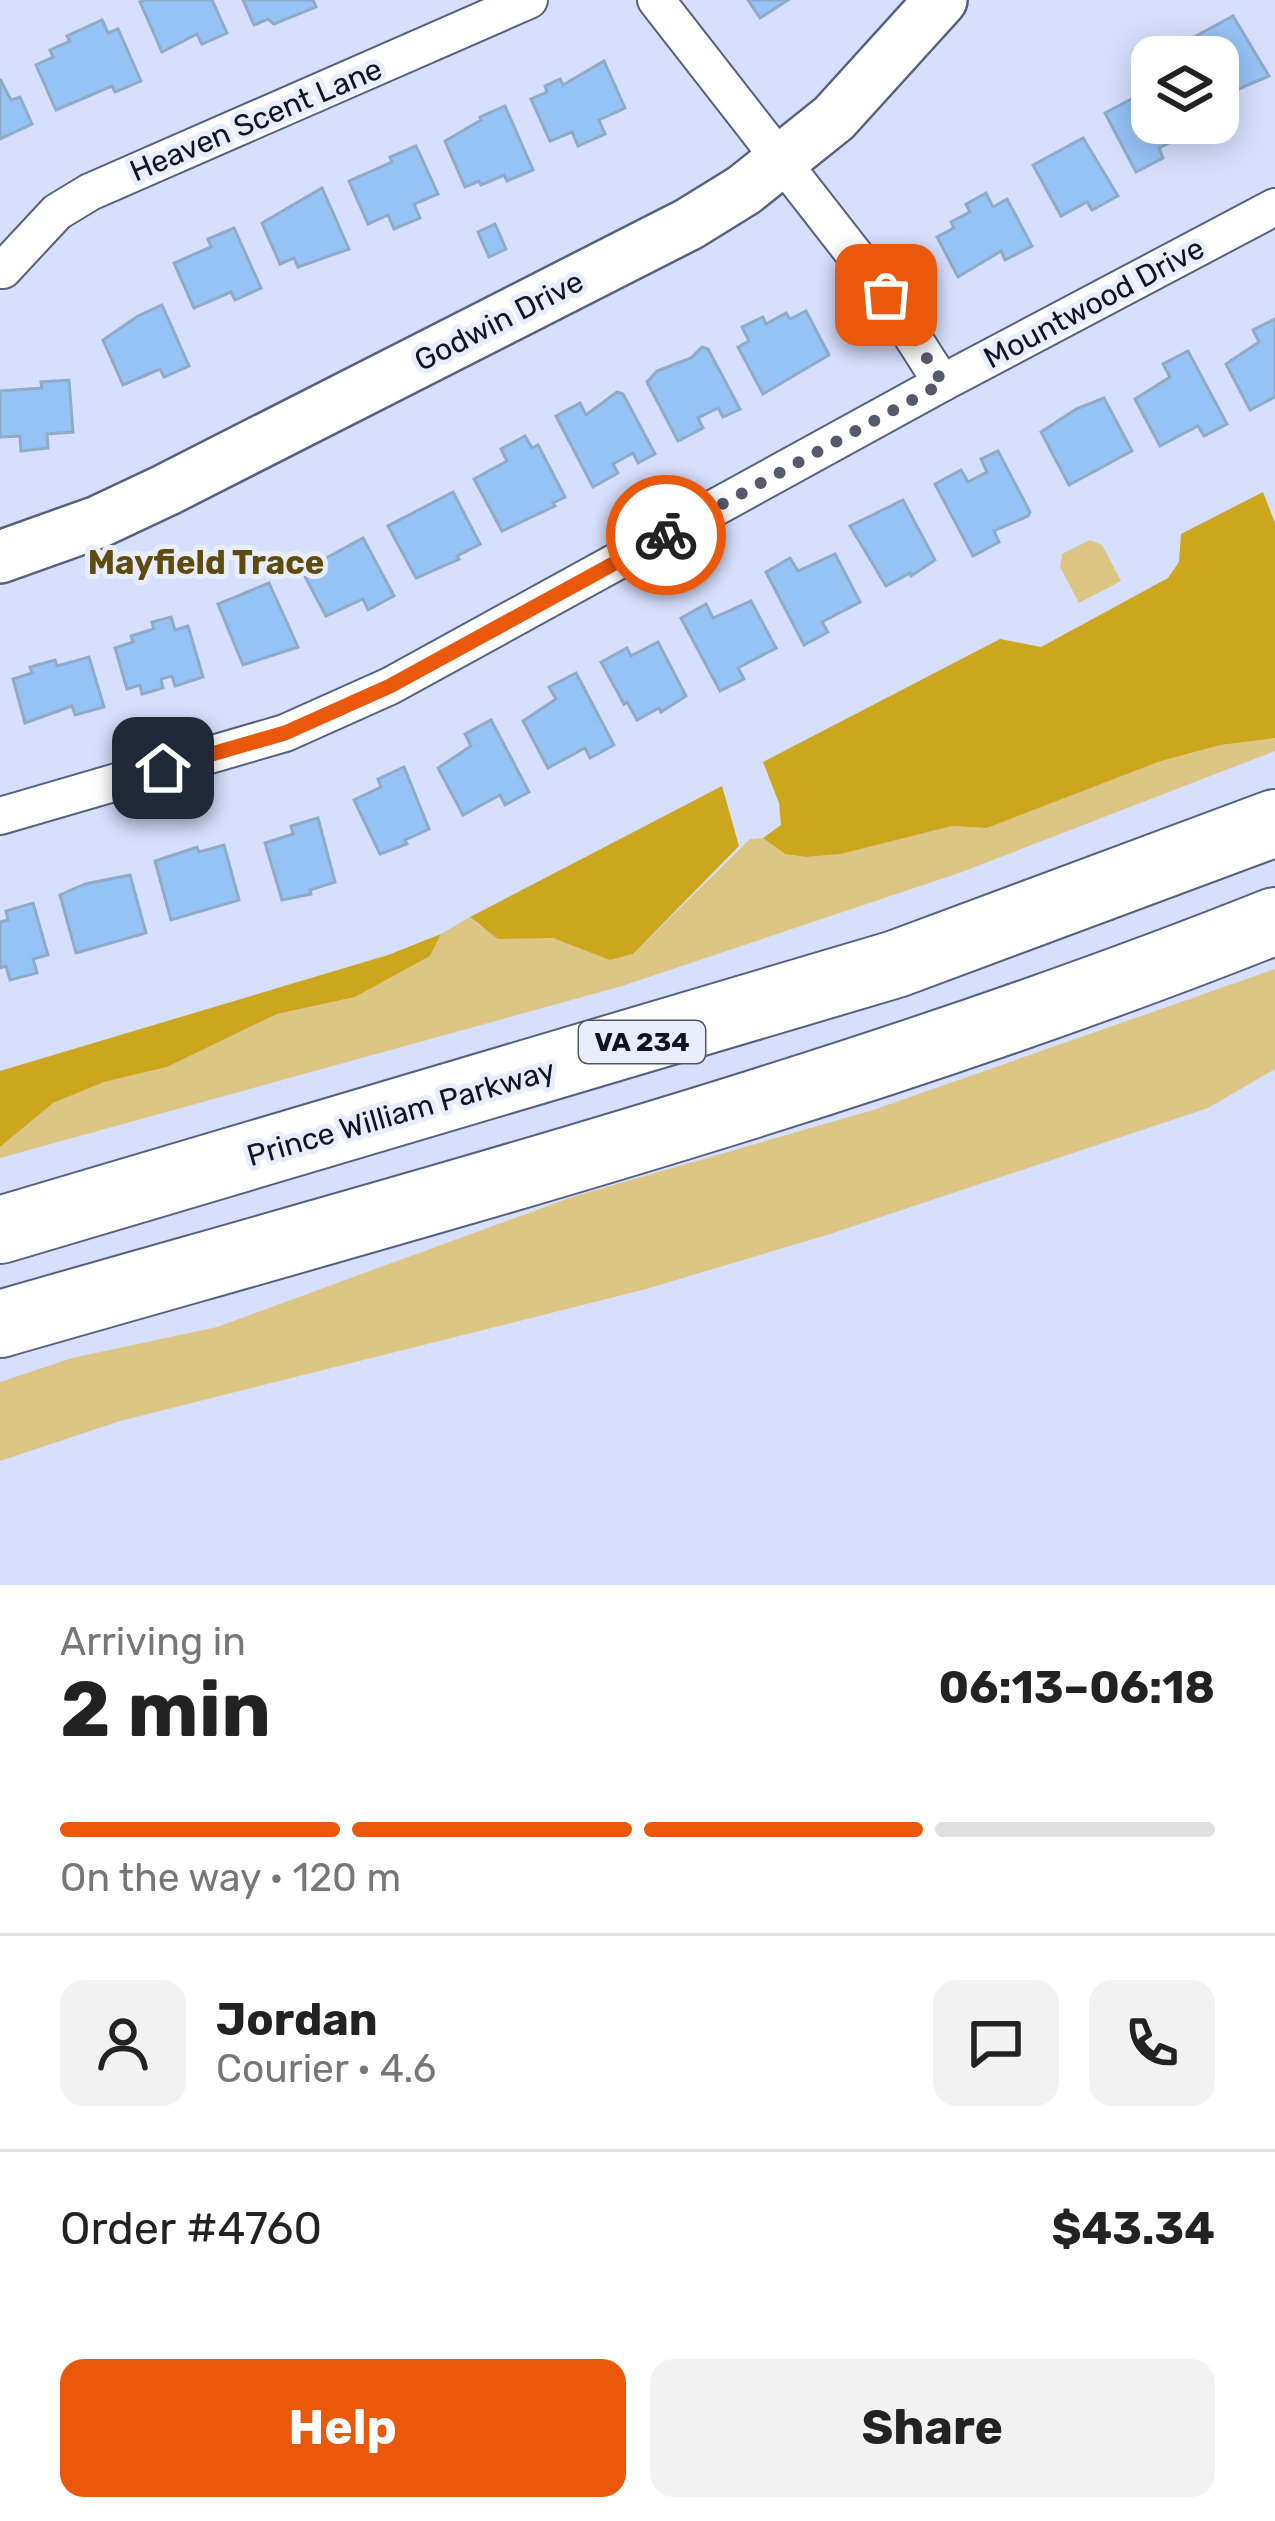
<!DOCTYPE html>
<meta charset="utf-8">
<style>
body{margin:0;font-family:Rubik,sans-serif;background:#f2f2f2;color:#222;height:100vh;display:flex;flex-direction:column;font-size:45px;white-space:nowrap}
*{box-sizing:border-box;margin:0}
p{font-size:39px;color:#767676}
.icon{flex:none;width:66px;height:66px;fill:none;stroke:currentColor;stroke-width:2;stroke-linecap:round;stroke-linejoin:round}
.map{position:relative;height:1585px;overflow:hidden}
.sheet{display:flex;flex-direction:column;background:#fff;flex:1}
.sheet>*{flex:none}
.controls{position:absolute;left:1131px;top:36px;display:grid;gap:24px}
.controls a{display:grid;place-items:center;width:108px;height:108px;border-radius:24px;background:#fff;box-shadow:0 6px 30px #0003;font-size:60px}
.pin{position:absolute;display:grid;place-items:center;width:102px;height:102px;color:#fff;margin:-51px;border-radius:24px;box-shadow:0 6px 18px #0006}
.courier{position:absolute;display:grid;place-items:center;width:120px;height:120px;margin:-60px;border:9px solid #ea580c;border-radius:50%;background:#fff;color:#222;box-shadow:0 3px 15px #0007}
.overview em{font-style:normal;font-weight:700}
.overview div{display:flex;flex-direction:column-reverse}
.overview{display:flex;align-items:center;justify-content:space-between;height:204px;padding:0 60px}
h1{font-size:78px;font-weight:700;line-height:90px}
.bar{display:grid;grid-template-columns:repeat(4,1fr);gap:18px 12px;align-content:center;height:144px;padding:0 60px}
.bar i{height:15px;border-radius:9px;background:#e0e0e0}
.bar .on{background:#ea580c}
.bar p{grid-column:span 4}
.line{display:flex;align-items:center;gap:30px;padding:0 60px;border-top:3px solid #e0e0e0}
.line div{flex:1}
.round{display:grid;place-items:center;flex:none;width:126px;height:126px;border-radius:24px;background:#f2f2f2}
.primary-button{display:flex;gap:24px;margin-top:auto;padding:24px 60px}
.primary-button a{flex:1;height:138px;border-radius:24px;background:#ea580c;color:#fff;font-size:48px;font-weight:700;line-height:138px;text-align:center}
.primary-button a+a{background:#f2f2f2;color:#222}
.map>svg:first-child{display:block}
.green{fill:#ddc683}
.forest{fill:#cca61d}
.building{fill:#96c3f6;stroke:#90abc8;stroke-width:3}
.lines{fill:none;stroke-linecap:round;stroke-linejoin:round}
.street-casing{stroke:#56607f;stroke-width:40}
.secondary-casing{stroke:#56607f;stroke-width:56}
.highway-casing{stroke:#56607f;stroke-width:70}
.street{stroke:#fff;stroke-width:36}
.secondary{stroke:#fff;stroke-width:51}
.highway{stroke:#fff;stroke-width:66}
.done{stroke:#555a6d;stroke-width:12;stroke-dasharray:0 21.6}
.route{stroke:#ea580c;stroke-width:15}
.labels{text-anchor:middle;stroke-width:10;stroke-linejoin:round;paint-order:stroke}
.shield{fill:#e8edfc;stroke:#515462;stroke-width:3}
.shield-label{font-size:27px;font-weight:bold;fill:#101320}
.street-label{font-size:30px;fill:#101320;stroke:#e8edfc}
.neighbourhood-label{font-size:33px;font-weight:bold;fill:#5e4c0e;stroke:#e8edfc}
</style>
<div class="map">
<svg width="1275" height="1585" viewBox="0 0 1275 1585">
<rect width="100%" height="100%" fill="#d6dffd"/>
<g class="green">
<polygon points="1090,540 1102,545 1121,581 1079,603 1060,567 1062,554"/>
<path d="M 1275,738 L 1275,751 L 962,872 L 622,986 L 0,1158 L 0,1147 L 53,1103 L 104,1082 L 167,1067 L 277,1014 L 355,997 L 430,956 L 441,934 L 470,917 C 495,943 520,934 551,938 C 585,942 595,964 633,954 L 750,839 L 763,838 L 785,854 L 806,857 L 841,854 L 952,826 L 987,828 L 1161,761 L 1221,745 Z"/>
<polygon points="1275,969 1275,1069 1208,1108 830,1234 646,1289 120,1421 0,1461 0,1382 72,1358 217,1327 572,1197 873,1110"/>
</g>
<g class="forest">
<polygon points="1263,492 1275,523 1275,738 1221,745 1161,761 987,828 952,826 841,854 806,857 785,854 763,838 781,825 779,803 763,762 1000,639 1041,647 1168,578 1179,562 1181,534"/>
<polygon points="722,786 739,846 633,954 610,960 553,938 498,939 470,917"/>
<polygon points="441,934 430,956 355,997 277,1014 167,1067 104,1082 53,1103 0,1147 0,1071 388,955"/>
</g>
<g class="building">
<polygon points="146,0 212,0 227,33 202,44 197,34 162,52 140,2"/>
<polygon points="243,0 313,0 316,7 274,24 268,19 254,25"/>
<polygon points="748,0 788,0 760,18"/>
<polygon points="1233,16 1269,76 1218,98 1218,57 1193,57 1185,42"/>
<polygon points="102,20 108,33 118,29 141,81 115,92 112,86 56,110 36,65 53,57 50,50 70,41 67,36"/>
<polygon points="604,61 625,108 599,120 605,134 578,146 572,132 550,141 531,99 547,92 545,86 560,79 563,85"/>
<polygon points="0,79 11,100 20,97 32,124 0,139"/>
<polygon points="1152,88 1152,123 1189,126 1180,131 1183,136 1159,148 1163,158 1136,172 1105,113"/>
<polygon points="505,106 533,170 507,181 504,175 481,185 479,181 465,187 445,141 481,120 480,117"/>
<polygon points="1083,138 1118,196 1092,210 1087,202 1061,216 1033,165"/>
<polygon points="416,146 438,194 414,204 420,218 394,229 388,215 368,224 349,181 392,162 390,157"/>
<polygon points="322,188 349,249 298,267 294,258 280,264 262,223"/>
<polygon points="986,193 993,207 1007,199 1032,246 1005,260 1001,251 958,277 937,237 954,228 951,222 970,212 966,204"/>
<polygon points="495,224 506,249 489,257 478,232"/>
<polygon points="234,228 261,288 235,300 231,292 194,308 174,263 211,247 208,239"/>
<polygon points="162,305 189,366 164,377 160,369 123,385 103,340 138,316"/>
<polygon points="806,311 829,355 763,394 738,347 749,341 742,327 763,317 766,324 786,313 790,319"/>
<polygon points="1275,319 1275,397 1250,410 1226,364 1259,342 1253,330"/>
<polygon points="702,347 708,349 740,409 723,417 718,408 698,418 703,428 678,441 647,382 657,371 691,358"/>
<polygon points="1188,351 1227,424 1204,436 1198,426 1160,446 1135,399 1170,377 1163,364"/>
<polygon points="69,380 73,432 47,434 48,448 21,451 20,436 0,437 0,391 42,388 41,382"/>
<polygon points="617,392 623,394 655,454 638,463 633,453 613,464 618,473 593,487 556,416 580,403 586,415"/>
<polygon points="1104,398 1132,451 1069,485 1041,432 1076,409"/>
<polygon points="525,436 532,448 538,445 565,497 553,503 555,506 502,531 474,479 507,461 501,449"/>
<polygon points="998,451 1030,512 1028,516 994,531 999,542 973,556 935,484 961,470 968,482 987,472 981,459"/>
<polygon points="453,492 480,544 457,556 459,559 416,578 388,526"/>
<polygon points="903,500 935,560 911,576 910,573 886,586 850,526"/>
<polygon points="363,538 394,596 368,610 363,599 326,616 302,571"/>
<polygon points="835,554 860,602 822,622 828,632 804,645 766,572 790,558 798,571"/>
<polygon points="269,583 298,647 243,665 218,604"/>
<polygon points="751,601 776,648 738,668 744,679 720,691 681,618 706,604 713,618"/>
<polygon points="171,617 175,630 188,626 203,677 175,686 172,676 161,679 163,688 142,694 140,685 127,689 115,648 133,642 131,636 154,629 152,622"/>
<polygon points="658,642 686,696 661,712 659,708 637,720 627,702 624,704 601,662 627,648 631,656"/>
<polygon points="89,657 104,707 75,715 72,706 25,723 13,679 32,673 30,667 55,660 57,666"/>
<polygon points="576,673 614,745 590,758 585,748 548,768 523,721 556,699 549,687"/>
<polygon points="491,720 529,792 505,805 500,795 463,815 438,768 471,746 465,734"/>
<polygon points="404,767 429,829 405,840 407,844 380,854 354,800 381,787 378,779"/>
<polygon points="318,818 335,882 310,890 311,894 282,900 265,843 293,834 291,826"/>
<polygon points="224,845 239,900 171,920 155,861 197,847 199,852"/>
<polygon points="130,875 146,933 76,953 60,895 85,884"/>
<polygon points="33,903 48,955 33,959 37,973 10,980 6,966 0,968 0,922 8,920 6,911"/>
</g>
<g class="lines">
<defs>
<g id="street">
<polyline points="656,0 886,295 942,383"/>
<polyline points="3,270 57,212 90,192 529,0"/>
<polyline points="0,816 285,733 390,686 942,383 1275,207"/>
</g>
<polyline id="secondary" points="0,557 98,522 166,490 689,224 744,190 834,118 941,0"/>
<g id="highway">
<polyline points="0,1230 896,964 1275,823"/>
<path d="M 0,1324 C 428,1201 861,1086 1275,921"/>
</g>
</defs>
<use href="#street" class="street-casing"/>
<use href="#secondary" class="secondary-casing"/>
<use href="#highway" class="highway-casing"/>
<use href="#street" class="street"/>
<use href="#secondary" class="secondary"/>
<use href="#highway" class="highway"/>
</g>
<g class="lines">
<polyline class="done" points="666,535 943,383 886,295"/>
<polyline class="route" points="163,768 285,733 390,686 666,535"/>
</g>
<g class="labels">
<rect class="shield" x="579" y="1021" width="126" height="42" rx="9"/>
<g class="shield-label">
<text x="642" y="1051">VA 234</text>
</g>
<g class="street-label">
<text transform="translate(256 120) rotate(-23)" y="10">Heaven Scent Lane</text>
<text transform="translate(1094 303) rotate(-28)" y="10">Mountwood Drive</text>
<text transform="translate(499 321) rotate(-27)" y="10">Godwin Drive</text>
<text transform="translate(401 1113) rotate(-16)" y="10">Prince William Parkway</text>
</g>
<g class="neighbourhood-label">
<text x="206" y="574">Mayfield Trace</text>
</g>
</g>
</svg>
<div class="controls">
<a><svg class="icon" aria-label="layers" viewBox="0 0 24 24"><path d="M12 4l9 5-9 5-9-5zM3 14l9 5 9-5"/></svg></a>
</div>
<div class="pin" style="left:886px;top:295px;background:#ea580c"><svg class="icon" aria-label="bag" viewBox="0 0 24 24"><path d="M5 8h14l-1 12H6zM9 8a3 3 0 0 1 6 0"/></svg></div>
<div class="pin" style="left:163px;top:768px;background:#1f2937"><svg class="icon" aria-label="home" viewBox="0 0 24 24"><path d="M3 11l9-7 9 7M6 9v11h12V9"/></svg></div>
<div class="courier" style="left:666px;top:535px"><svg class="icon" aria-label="bike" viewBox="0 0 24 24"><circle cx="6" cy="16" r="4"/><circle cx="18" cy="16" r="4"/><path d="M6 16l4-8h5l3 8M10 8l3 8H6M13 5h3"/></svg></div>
</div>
<section class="sheet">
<div class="overview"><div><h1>2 min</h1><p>Arriving in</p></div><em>06:13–06:18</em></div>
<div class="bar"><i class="on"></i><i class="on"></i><i class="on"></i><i></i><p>On the way · 120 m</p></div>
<div class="line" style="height:216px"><a class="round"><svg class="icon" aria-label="person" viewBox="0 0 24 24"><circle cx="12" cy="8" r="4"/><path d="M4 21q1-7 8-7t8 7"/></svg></a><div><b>Jordan</b><p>Courier · 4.6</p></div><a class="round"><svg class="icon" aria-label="chat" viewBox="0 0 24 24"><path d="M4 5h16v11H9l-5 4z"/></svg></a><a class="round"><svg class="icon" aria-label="phone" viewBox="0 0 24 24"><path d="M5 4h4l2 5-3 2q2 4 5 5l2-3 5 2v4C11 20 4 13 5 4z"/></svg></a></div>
<div class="line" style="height:156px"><div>Order #4760</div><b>$43.34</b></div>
<div class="primary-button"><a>Help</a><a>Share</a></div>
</section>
